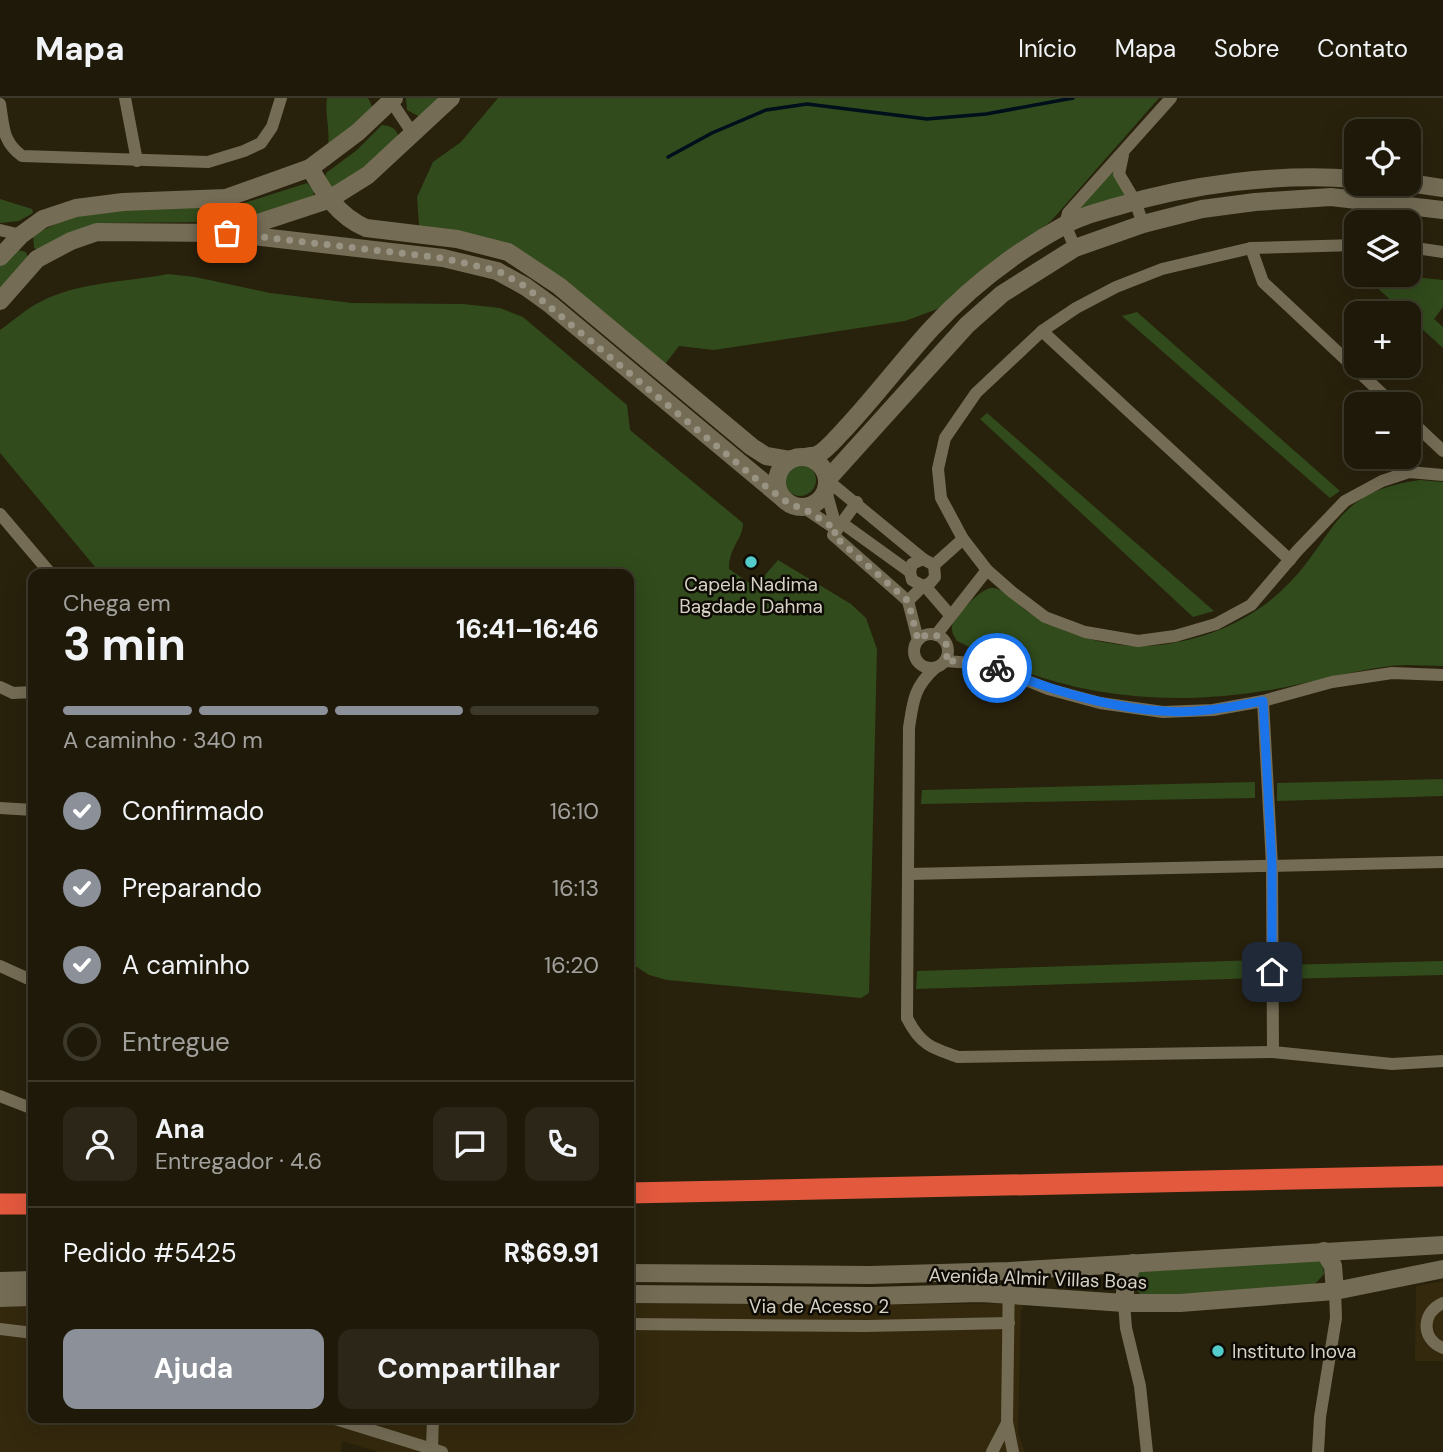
<!DOCTYPE html>
<html lang="pt">
<meta charset="utf-8">
<style>
body{margin:0;font-family:"DM Sans",sans-serif;background:#2b2617;color:#f1f3f6;height:100vh;display:flex;flex-direction:column;font-size:26px;white-space:nowrap}
*{box-sizing:border-box;margin:0}
p{font-size:23px;color:#a1a09c}
.icon{flex:none;width:38px;height:38px;fill:none;stroke:currentColor;stroke-width:2;stroke-linecap:round;stroke-linejoin:round}
.map{position:relative;flex:1;overflow:hidden}
.details{position:absolute;left:28px;top:471px;width:606px;height:854px;display:flex;flex-direction:column;background:#1e1909;border-radius:14px;box-shadow:0 7px 28px #0002,0 0 0 2px #3c382a}
.details>*{flex:none}
.buttons{position:absolute;left:1344px;top:21px;display:grid;gap:14px}
.buttons a{display:grid;place-items:center;width:77px;height:77px;border-radius:14px;background:#1e1909;box-shadow:0 7px 28px #0002,0 0 0 2px #3c382a;font-size:35px}
.pin{position:absolute;display:grid;place-items:center;width:60px;height:60px;color:#fff;margin:-30px;border-radius:14px;box-shadow:0 4px 10px #0006}
.courier{position:absolute;display:grid;place-items:center;width:70px;height:70px;margin:-35px;border:5px solid #1a73e8;border-radius:50%;background:#fff;color:#222;box-shadow:0 2px 9px #0007}
.overview em{font-style:normal;font-weight:700}
.overview div{display:flex;flex-direction:column-reverse}
.overview{display:flex;align-items:center;justify-content:space-between;height:119px;padding:0 35px}
h1{font-size:46px;font-weight:700;line-height:52px}
.bar{display:grid;grid-template-columns:repeat(4,1fr);gap:10px 7px;align-content:center;height:84px;padding:0 35px}
.bar i{height:9px;border-radius:5px;background:#3c382a}
.bar .current{background:#8c9099}
.bar p{grid-column:span 4}
.line{display:flex;align-items:center;gap:18px;padding:0 35px;border-top:2px solid #3c382a}
.line div{flex:1}
.round{display:grid;place-items:center;flex:none;width:74px;height:74px;border-radius:14px;background:#2b2617}
ol{padding:0 35px;list-style:none}
li{display:flex;align-items:center;gap:21px;height:77px}
li p{margin-inline-start:auto}
li .icon{padding:7px;border-radius:50%;background:#8c9099;color:#fff;stroke-width:4}
li:last-child{color:#a1a09c}
li i{width:38px;height:38px;border:4px solid #3c382a;border-radius:50%}
.cta{display:flex;gap:14px;margin-top:auto;padding:14px 35px}
.cta a{flex:1;height:80px;border-radius:14px;background:#8c9099;color:#fff;font-size:28px;font-weight:700;line-height:80px;text-align:center}
.cta a+a{background:#2b2617;color:#f1f3f6}
header{display:flex;align-items:center;gap:42px;box-sizing:border-box;height:98px;padding:0 35px;background:#1e1909;border-bottom:2px solid #3c382a}
header strong{font-size:33px}
nav{display:flex;gap:38px;margin-inline-start:auto;font-size:24px}
.map>svg:first-child{display:block}
.built{fill:#34290d}
.green{fill:#314b1c}
.lines{fill:none;stroke-linecap:round;stroke-linejoin:round}
.stream{stroke:#010e1b;stroke-width:3.5}
.street{stroke:#756c55;stroke-width:12}
.secondary{stroke:#756c55;stroke-width:18}
.highway{stroke:#e3593e;stroke-width:21}
.done{stroke:#999384;stroke-width:7;stroke-dasharray:0 12.6}
.route{stroke:#1a73e8;stroke-width:9}
.poi-dot{fill:#53cdcb;stroke:#0e0b04;stroke-width:2.5}
.labels{text-anchor:middle;stroke-width:5;stroke-linejoin:round;paint-order:stroke}
.poi-label{font-size:19px;fill:#d6d1c5;stroke:#0e0b04}
.street-label{font-size:19px;fill:#d6d1c5;stroke:#0e0b04}
</style>
<header>
<strong>Mapa</strong>
<nav><a>Início</a><a>Mapa</a><a>Sobre</a><a>Contato</a></nav>
</header>
<div class="map">
<svg width="1443" height="1354" viewBox="0 0 1443 1354">
<rect width="100%" height="100%" fill="#28210c"/>
<g class="built">
<polygon points="1443,1183 1443,1263 1415,1263 1416,1188"/>
<polygon points="628,1205 871,1207 1021,1205 1024,1210 1021,1212 1018,1335 1025,1354 379,1354 342,1343 341,1354 0,1354 0,1209 33,1208 33,1320 628,1320"/>
</g>
<g class="green">
<path d="M 327,0 L 368,0 L 374,12 L 329,68 L 324,61 C 334,40 324,21 327,0 Z"/>
<polygon points="406,0 439,0 420,19 407,12"/>
<polygon points="498,0 1159,0 1051,123 940,210 905,223 714,252 679,248 666,265 657,268 515,151 419,128 417,99 433,64 461,44"/>
<path d="M 382,27 C 392,28 398,31 399,42 L 340,91 L 330,89 L 325,80 L 326,75 L 357,52 Z"/>
<polygon points="1114,73 1125,96 1122,100 1075,119 1074,109 1108,75"/>
<polygon points="307,85 314,93 313,100 239,127 229,117 235,108"/>
<polygon points="0,101 32,111 33,115 19,123 0,125"/>
<path d="M 219,109 L 219,118 L 211,124 L 105,125 L 91,128 L 38,152 L 34,150 L 33,138 C 90,103 155,110 219,109 Z"/>
<polygon points="18,152 26,154 28,159 0,198 0,168 10,157"/>
<path d="M 168,176 L 195,179 L 270,195 L 352,205 L 463,206 L 500,210 L 523,219 L 627,307 L 630,332 L 743,425 C 743,442 729,448 729,471 L 755,489 L 778,462 L 851,506 L 866,520 L 877,551 L 869,895 L 861,900 L 667,882 L 649,877 L 628,863 L 628,476 L 101,476 L 0,355 L 0,232 C 13,223 26,211 40,204 C 77,184 127,184 168,176 Z"/>
<polygon points="1363,177 1395,177 1443,182 1443,209 1434,221 1443,229 1443,250 1409,219 1409,215 1405,215"/>
<polygon points="1137,214 1340,393 1330,400 1122,218"/>
<polygon points="987,315 1214,513 1193,519 980,321"/>
<circle cx="800" cy="382" r="16"/>
<path d="M 1420,382 L 1443,384 L 1443,568 C 1426,568 1407,566 1390,568 C 1349,573 1310,585 1270,592 C 1181,607 1094,602 1009,568 C 992,561 974,551 957,543 C 954,538 951,534 952,528 C 955,518 982,488 993,490 C 1006,491 1018,507 1028,514 C 1066,538 1115,552 1160,547 C 1205,541 1247,524 1280,494 C 1336,443 1329,394 1420,382 Z"/>
<polygon points="1443,681 1443,698 1277,703 1277,685"/>
<polygon points="1255,684 1255,700 921,706 922,692"/>
<polygon points="1259,862 1260,880 916,891 917,873"/>
<polygon points="1443,863 1443,877 1279,881 1279,867"/>
<polygon points="1320,1162 1323,1166 1324,1176 1314,1187 1189,1197 1141,1197 1134,1189 1138,1174"/>
</g>
<g class="lines">
<polyline class="stream" points="668,59 712,35 766,12 807,6 927,21 986,16 1073,0"/>
<g class="street">
<polyline points="125,0 137,63"/>
<polyline points="389,0 413,36"/>
<path d="M 0,6 C 4,29 2,43 22,58 L 208,64 L 244,53 L 261,45 L 272,29 L 281,0"/>
<polyline points="1123,57 1119,76 1135,103 1143,126"/>
<polyline points="0,132 21,137"/>
<polyline points="1356,147 1251,150 1162,171 1116,189 1076,210 1042,233 976,295 945,340 938,371 941,400 963,441 987,472 1012,494 1045,519 1085,534 1138,543 1175,538 1216,526 1251,507 1298,452 1345,403 1382,383 1409,374 1443,377"/>
<polyline points="1409,149 1443,154"/>
<polyline points="1075,150 1065,126 1068,115 1171,0"/>
<polyline points="1251,150 1263,184 1393,306"/>
<polyline points="1042,233 1290,462"/>
<polyline points="1409,321 1443,353"/>
<polyline points="827,382 923,461"/>
<polyline points="857,404 833,437 908,503 918,542"/>
<polyline points="803,409 837,432 826,393"/>
<polyline points="0,416 51,476"/>
<polyline points="842,425 910,474"/>
<polyline points="934,467 963,441"/>
<polyline points="925,488 950,517"/>
<polyline points="908,503 923,488 930,485 935,479 934,467 923,461 912,466 910,474 912,482 923,488"/>
<circle cx="931" cy="553" r="17"/>
<polyline points="936,537 987,472"/>
<polyline points="945,563 986,566 1048,591 1100,605 1163,614 1213,612 1263,603 1332,584 1392,575 1443,577"/>
<path d="M 935,570 C 914,589 913,603 909,630 L 907,920 C 920,946 931,950 958,959 L 1273,954 L 1392,966 L 1443,963"/>
<polyline points="0,589 13,595 33,594"/>
<polyline points="1263,603 1272,767 1273,954"/>
<polyline points="0,710 33,712"/>
<polyline points="909,776 1443,764"/>
<polyline points="0,868 33,883"/>
<polyline points="0,998 33,1011"/>
<polyline points="1009,1173 1007,1324 1013,1354"/>
<polyline points="1124,1205 1126,1230 1140,1288 1147,1354"/>
<path d="M 1443,1205 C 1421,1215 1421,1241 1443,1250"/>
<polyline points="628,1226 866,1228 1009,1225"/>
<polyline points="0,1231 33,1235"/>
<polyline points="332,1320 442,1354"/>
<polyline points="432,1351 433,1320"/>
<polyline points="992,1354 1007,1325"/>
<polyline points="1318,1354 1320,1319 1336,1220 1335,1193"/>
</g>
<g class="secondary">
<path d="M 310,70 C 324,95 338,118 366,130 L 457,141 L 508,154 L 559,188 L 752,349 L 766,358 L 790,362"/>
<polyline points="1409,85 1443,90"/>
<polyline points="226,100 227,135"/>
<polyline points="227,135 443,160 497,173 526,189 551,207 786,403"/>
<polyline points="0,159 21,137 43,121 76,110 123,104 226,100 310,70 358,34 394,0"/>
<polyline points="0,203 37,161 71,143 97,134 227,135 328,102 368,77 451,0"/>
<circle cx="802" cy="384" r="25"/>
<path d="M 806,359 C 810,358 813,358 817,357 C 827,352 836,340 844,332 C 874,300 901,264 931,231 C 969,190 1015,154 1065,127 C 1080,118 1098,114 1115,109 C 1191,86 1276,75 1356,81"/>
<polyline points="827,382 967,227 1002,196 1075,150 1143,126 1202,111 1255,104 1331,99 1443,112"/>
<polyline points="1324,1153 1333,1168 1335,1193"/>
<polyline points="628,1175 870,1177 1009,1173 1443,1147"/>
<polyline points="0,1183 33,1182"/>
<polyline points="628,1196 871,1198 981,1195 1124,1205 1180,1205 1335,1193 1443,1171"/>
<polyline points="0,1200 33,1199"/>
<polyline points="1124,1205 1126,1185 1133,1165"/>
</g>
<g class="highway">
<polyline points="628,1095 1443,1078"/>
<polyline points="0,1106 33,1106"/>
</g>
</g>
<g class="lines">
<path class="done" d="M 227,135 L 443,160 L 498,173 L 526,189 L 761,385 L 791,407 L 803,410 L 837,432 L 833,437 L 908,503 L 918,542 L 926,537 L 936,537 L 947,547 L 947,558 L 945,563 C 963,563 980,563 997,570"/>
<path class="route" d="M 997,570 C 1050,592 1104,609 1162,613 C 1196,616 1230,609 1263,603 L 1272,767 L 1272,874"/>
</g>
<g class="poi-dot">
<circle cx="751" cy="464" r="7"/>
<circle cx="1218" cy="1253" r="7"/>
</g>
<g class="labels">
<g class="poi-label">
<text x="751" y="493">Capela Nadima<tspan x="751" dy="22">Bagdade Dahma</tspan></text>
<text x="1232" y="1260" text-anchor="start">Instituto Inova</text>
</g>
<g class="street-label">
<text transform="translate(1038 1180) rotate(2)" y="7">Avenida Almir Villas Boas</text>
<text x="819" y="1215">Via de Acesso 2</text>
</g>
</g>
</svg>
<div class="buttons">
<a><svg class="icon" aria-label="locate" viewBox="0 0 24 24"><circle cx="12" cy="12" r="6"/><path d="M12 2v4M12 18v4M2 12h4M18 12h4"/></svg></a>
<a><svg class="icon" aria-label="layers" viewBox="0 0 24 24"><path d="M12 4l9 5-9 5-9-5zM3 14l9 5 9-5"/></svg></a>
<a>+</a>
<a>−</a>
</div>
<div class="pin" style="left:227px;top:135px;background:#ea580c"><svg class="icon" aria-label="bag" viewBox="0 0 24 24"><path d="M5 8h14l-1 12H6zM9 8a3 3 0 0 1 6 0"/></svg></div>
<div class="pin" style="left:1272px;top:874px;background:#1f2937"><svg class="icon" aria-label="home" viewBox="0 0 24 24"><path d="M3 11l9-7 9 7M6 9v11h12V9"/></svg></div>
<div class="courier" style="left:997px;top:570px"><svg class="icon" aria-label="bike" viewBox="0 0 24 24"><circle cx="6" cy="16" r="4"/><circle cx="18" cy="16" r="4"/><path d="M6 16l4-8h5l3 8M10 8l3 8H6M13 5h3"/></svg></div>
<section class="details">
<div class="overview"><div><h1>3 min</h1><p>Chega em</p></div><em>16:41–16:46</em></div>
<div class="bar"><i class="current"></i><i class="current"></i><i class="current"></i><i></i><p>A caminho · 340 m</p></div>
<ol>
<li><svg class="icon" aria-label="check" viewBox="0 0 24 24"><path d="M5 12l5 5 9-10"/></svg>Confirmado<p>16:10</p></li>
<li><svg class="icon" aria-label="check" viewBox="0 0 24 24"><path d="M5 12l5 5 9-10"/></svg>Preparando<p>16:13</p></li>
<li><svg class="icon" aria-label="check" viewBox="0 0 24 24"><path d="M5 12l5 5 9-10"/></svg>A caminho<p>16:20</p></li>
<li><i></i>Entregue</li>
</ol>
<div class="line" style="height:126px"><a class="round"><svg class="icon" aria-label="person" viewBox="0 0 24 24"><circle cx="12" cy="8" r="4"/><path d="M4 21q1-7 8-7t8 7"/></svg></a><div><b>Ana</b><p>Entregador · 4.6</p></div><a class="round"><svg class="icon" aria-label="chat" viewBox="0 0 24 24"><path d="M4 5h16v11H9l-5 4z"/></svg></a><a class="round"><svg class="icon" aria-label="phone" viewBox="0 0 24 24"><path d="M5 4h4l2 5-3 2q2 4 5 5l2-3 5 2v4C11 20 4 13 5 4z"/></svg></a></div>
<div class="line" style="height:91px"><div>Pedido #5425</div><b>R$69.91</b></div>
<div class="cta"><a>Ajuda</a><a>Compartilhar</a></div>
</section>
</div>
